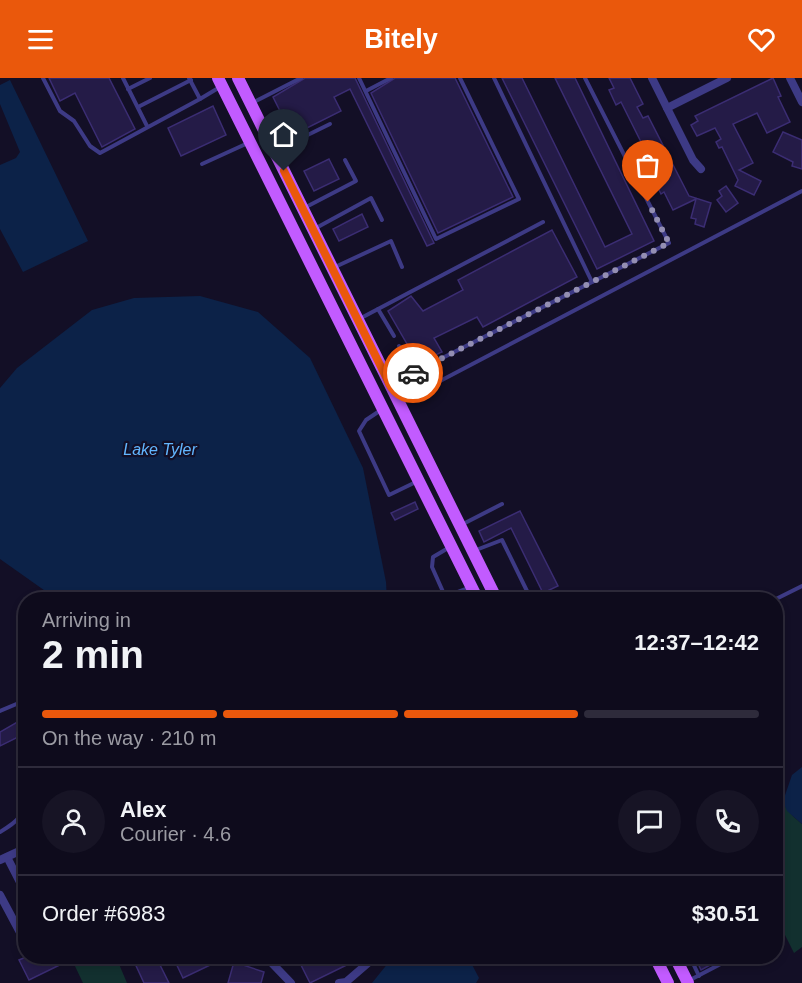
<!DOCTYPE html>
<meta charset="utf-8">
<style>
body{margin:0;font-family:Arial,sans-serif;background:#171425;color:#f1f3f6;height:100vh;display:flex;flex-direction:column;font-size:22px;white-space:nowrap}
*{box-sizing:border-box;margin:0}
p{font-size:20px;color:#9b9ba3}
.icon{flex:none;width:33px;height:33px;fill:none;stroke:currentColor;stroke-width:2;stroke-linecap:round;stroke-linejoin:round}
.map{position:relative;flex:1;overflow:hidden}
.side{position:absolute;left:18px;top:514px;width:765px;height:372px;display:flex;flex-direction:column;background:#0e0b1c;border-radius:24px;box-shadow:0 3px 9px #0003,0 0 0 2px #2e2b3b}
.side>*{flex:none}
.pin{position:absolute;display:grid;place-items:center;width:51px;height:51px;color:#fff;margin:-62px -26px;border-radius:50% 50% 50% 0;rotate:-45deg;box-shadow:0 0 6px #0007}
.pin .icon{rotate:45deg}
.courier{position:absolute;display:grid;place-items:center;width:60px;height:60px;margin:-30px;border:4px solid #ea580c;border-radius:50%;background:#fff;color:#222;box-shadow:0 2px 8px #0007}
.summary em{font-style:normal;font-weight:600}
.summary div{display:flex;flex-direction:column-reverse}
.summary{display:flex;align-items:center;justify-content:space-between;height:102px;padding:0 24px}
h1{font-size:39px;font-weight:600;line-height:45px}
.bar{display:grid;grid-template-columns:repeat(4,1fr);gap:9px 6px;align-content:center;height:72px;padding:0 24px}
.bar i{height:8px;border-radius:4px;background:#2e2b3b}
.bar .on{background:#ea580c}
.bar p{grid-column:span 4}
.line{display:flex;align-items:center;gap:15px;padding:0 24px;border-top:2px solid #2e2b3b}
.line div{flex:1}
.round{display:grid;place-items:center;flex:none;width:63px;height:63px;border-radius:32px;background:#171425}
header{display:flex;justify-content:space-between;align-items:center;height:78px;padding:0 24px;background:#ea580c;color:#fff;font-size:27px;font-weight:600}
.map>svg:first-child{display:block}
.green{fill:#12302f}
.water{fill:#0c2248}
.building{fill:#241b47;stroke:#3b2d73;stroke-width:1.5}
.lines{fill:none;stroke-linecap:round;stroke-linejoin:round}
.service{stroke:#3d3a85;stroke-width:4}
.minor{stroke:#3d3a85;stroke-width:8}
.primary{stroke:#c25bff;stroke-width:12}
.done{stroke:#948fb3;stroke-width:6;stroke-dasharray:0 10.8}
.route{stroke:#ea580c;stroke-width:8}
.labels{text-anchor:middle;stroke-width:4.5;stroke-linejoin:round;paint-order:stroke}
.water-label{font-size:16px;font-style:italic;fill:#62b6ff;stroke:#130f26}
</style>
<header><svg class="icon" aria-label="menu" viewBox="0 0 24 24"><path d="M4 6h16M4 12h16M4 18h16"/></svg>Bitely<svg class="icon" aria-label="heart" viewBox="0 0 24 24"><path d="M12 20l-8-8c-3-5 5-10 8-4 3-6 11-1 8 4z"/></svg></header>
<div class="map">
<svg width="802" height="905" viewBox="0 0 802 905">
<rect width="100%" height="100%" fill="#130f26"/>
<g class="green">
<path d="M 785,711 C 782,729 789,735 802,746 L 802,869 L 794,875 L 776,839 L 776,731 Z"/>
<polygon points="81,879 116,879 127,905 83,905 74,886"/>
</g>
<g class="water">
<polygon points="10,2 88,163 23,194 0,151 0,87 16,80 20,74 0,26 0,7"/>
<polygon points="200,218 258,234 310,280 363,390 386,504 387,522 58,522 0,481 0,310 17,290 92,232 134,220"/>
<polygon points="802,689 802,746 787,733 783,723 792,697"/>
<polygon points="393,879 468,879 479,900 476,905 372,905"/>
</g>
<g class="building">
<polygon points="49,0 109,0 135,51 102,69 75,15 60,23"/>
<polygon points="305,0 355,0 434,165 427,168 350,11 334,19 341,33 299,54 292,40 285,43 273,19"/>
<polygon points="395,0 455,0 513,119 438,155 371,15"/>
<polygon points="502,0 522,0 605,169 632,156 555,0 575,0 654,163 597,191"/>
<polygon points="609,0 630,0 643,26 637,29 643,40 648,38 689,118 711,125 704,149 695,146 696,141 691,140 696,121 673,132 664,114 661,116 654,102 659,100 621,24 616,27 609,12 614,10"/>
<polygon points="773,0 781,18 778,19 790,44 767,55 757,35 733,46 753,85 739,92 761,103 754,117 735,108 738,102 722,69 719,70 716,64 721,61 715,50 697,58 691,47 698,43 695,38"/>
<polygon points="213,28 226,57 181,78 168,50"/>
<polygon points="783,54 802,62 802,91 792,88 793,84 773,74"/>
<polygon points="329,81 339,101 314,113 304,93"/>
<polygon points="726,108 738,125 726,134 717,122 722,118 719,113"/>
<polygon points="362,136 368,149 339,163 333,151"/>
<polygon points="552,152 577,199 483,249 477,239 434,260 442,274 418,285 388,233 411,218 423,233 463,212 458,202"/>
<polygon points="415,424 418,431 395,442 391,435"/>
<polygon points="520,433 558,508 543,515 511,450 484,464 479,453"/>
<polygon points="26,639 26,669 20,658 0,668 0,654"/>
<polygon points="26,879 76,879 29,902 19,882"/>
<polygon points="132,879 156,879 169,905 144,905"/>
<polygon points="173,879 227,879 183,900"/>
<polygon points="312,879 363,879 310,905 300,885"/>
<polygon points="695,879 725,879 701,892"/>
<polygon points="234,884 264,894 261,905 228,905"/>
</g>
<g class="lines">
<g class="service">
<polyline points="43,0 60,33 74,43 90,68 100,75 200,21"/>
<polyline points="123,0 147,48"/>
<polyline points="189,0 200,21 220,9"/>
<polyline points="359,0 436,161 519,121 460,0"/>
<polyline points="494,0 592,204"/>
<polyline points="128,11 150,0"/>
<polyline points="366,13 391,0"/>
<polyline points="254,24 301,0"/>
<polyline points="138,29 191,2"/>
<polyline points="277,72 330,46"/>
<polyline points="202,86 248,65"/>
<polyline points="306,129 356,103 345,82"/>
<polyline points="316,150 371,120 382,142"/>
<polyline points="335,189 391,163 402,189"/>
<polyline points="378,231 394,258"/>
<polyline points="361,240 543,144"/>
<polyline points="399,268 414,294"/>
<polyline points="393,305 669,165 585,0"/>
<polyline points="402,323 802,113"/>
<polyline points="381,332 366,342 359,353 389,417 418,403"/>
<polyline points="463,446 502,426"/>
<polyline points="450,469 433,479 432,489 444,516 452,516 468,510"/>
<polyline points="476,472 502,462 527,513 510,522"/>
<polyline points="774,522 802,508"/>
<polyline points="0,633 26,622"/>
<path d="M 0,754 C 20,742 21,740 26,718"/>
<polyline points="690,879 699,898"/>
<polyline points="690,902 734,879"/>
</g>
<g class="minor">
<polyline points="652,0 693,82 701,91"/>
<polyline points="790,0 802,24"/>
<polyline points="667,30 727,0"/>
<polyline points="7,779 26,816"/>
<polyline points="0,782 26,770"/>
<polyline points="0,817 23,860 26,859"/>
<polyline points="266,879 291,905"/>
<polyline points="269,883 277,879"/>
<polyline points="339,905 346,904 375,879"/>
</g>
<g class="primary">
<polyline points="218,0 478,522"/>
<polyline points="238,0 497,522"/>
<polyline points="655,879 668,905"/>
<polyline points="675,879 688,905"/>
</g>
</g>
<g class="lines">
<polyline class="done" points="413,295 669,165 648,124"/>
<polyline class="route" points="284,93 390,307 413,295"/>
</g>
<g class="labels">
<g class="water-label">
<text x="160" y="377">Lake Tyler</text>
</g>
</g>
</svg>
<div class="pin" style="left:648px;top:124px;background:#ea580c"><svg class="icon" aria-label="bag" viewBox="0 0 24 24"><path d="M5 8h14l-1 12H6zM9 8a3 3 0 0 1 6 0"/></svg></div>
<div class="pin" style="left:284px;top:93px;background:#1f2937"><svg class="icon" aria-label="home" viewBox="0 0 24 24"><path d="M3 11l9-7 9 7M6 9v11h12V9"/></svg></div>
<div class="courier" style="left:413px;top:295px"><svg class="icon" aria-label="car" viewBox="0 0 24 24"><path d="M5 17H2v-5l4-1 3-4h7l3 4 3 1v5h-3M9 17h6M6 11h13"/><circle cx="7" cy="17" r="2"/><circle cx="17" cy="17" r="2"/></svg></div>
<section class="side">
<div class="summary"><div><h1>2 min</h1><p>Arriving in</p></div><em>12:37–12:42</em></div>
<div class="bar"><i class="on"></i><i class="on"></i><i class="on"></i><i></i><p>On the way · 210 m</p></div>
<div class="line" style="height:108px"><a class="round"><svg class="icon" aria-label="person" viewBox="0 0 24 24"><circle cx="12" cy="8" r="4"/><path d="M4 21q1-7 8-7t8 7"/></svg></a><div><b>Alex</b><p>Courier · 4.6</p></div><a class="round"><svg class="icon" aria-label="chat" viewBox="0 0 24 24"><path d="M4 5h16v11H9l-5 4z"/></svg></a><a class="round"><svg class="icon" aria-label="phone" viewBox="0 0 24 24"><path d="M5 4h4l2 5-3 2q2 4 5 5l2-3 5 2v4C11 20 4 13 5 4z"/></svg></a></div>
<div class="line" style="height:78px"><div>Order #6983</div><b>$30.51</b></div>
</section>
</div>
